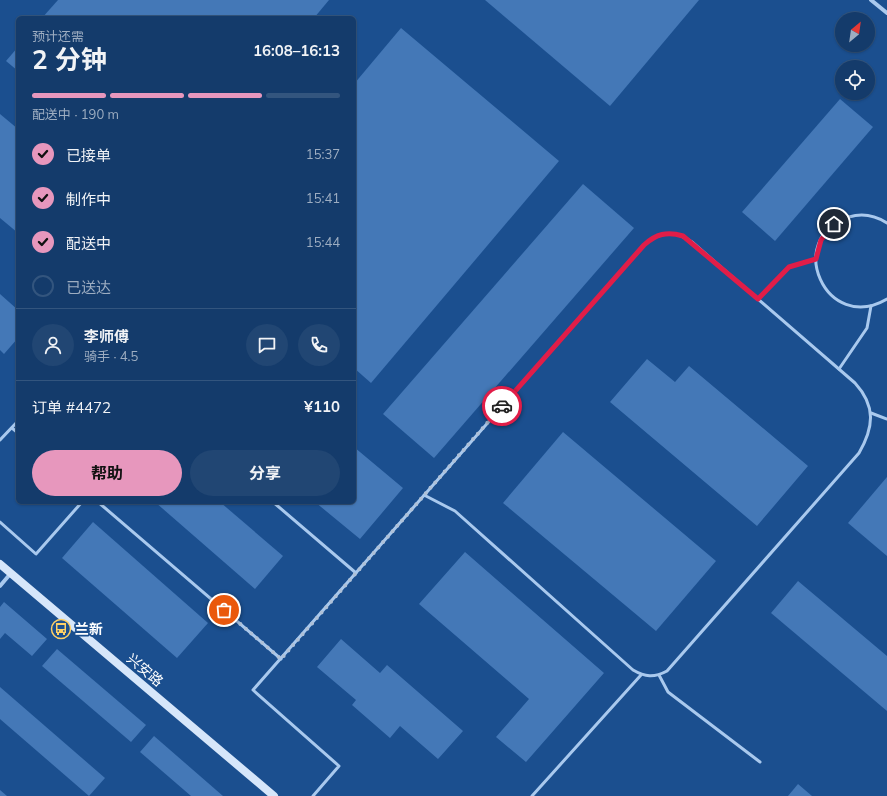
<!DOCTYPE html>
<html lang="zh">
<meta charset="utf-8">
<style>
body{margin:0;font-family:Mulish,"Noto Sans SC",sans-serif;background:#214673;color:#f1f3f6;height:100vh;display:flex;flex-direction:column;font-size:15px;white-space:nowrap}
*{box-sizing:border-box;margin:0}
p{font-size:13px;color:#9dadc1}
.icon{flex:none;width:22px;height:22px;fill:none;stroke:currentColor;stroke-width:2;stroke-linecap:round;stroke-linejoin:round}
.map{position:relative;flex:1;overflow:hidden}
.details{position:absolute;left:16px;top:16px;width:340px;height:488px;display:flex;flex-direction:column;background:#143b6b;border-radius:6px;box-shadow:0 1px 3px #0004,0 0 0 1px #33557e}
.details>*{flex:none}
.needle{width:26px;rotate:29deg}
.buttons{position:absolute;left:835px;top:12px;display:grid;gap:8px}
.buttons a{display:grid;place-items:center;width:40px;height:40px;border-radius:50%;background:#143b6b;box-shadow:0 1px 3px #0004,0 0 0 1px #33557e;font-size:20px}
.pin{position:absolute;display:grid;place-items:center;width:34px;height:34px;color:#fff;margin:-17px;border:2px solid #fff;border-radius:50%;box-shadow:0 1px 4px #0007}
.courier{position:absolute;display:grid;place-items:center;width:40px;height:40px;margin:-20px;border:3px solid #e11d48;border-radius:50%;background:#fff;color:#222;box-shadow:0 1px 5px #0007}
.overview em{font-style:normal;font-weight:700}
.overview div{display:flex;flex-direction:column-reverse}
.overview{display:flex;align-items:center;justify-content:space-between;height:68px;padding:0 16px}
h1{font-size:26px;font-weight:700;line-height:30px}
.bar{display:grid;grid-template-columns:repeat(4,1fr);gap:6px 4px;align-content:center;height:48px;padding:0 16px}
.bar i{height:5px;border-radius:3px;background:#33557e}
.bar .selected{background:#e797bd}
.bar p{grid-column:span 4}
.line{display:flex;align-items:center;gap:10px;padding:0 16px;border-top:1px solid #33557e}
.line div{flex:1}
.round{display:grid;place-items:center;flex:none;width:42px;height:42px;border-radius:21px;background:#214673}
ol{padding:0 16px;list-style:none}
li{display:flex;align-items:center;gap:12px;height:44px}
li p{margin-inline-start:auto}
li .icon{padding:4px;border-radius:50%;background:#e797bd;color:#111;stroke-width:4}
li:last-child{color:#9dadc1}
li i{width:22px;height:22px;border:2px solid #33557e;border-radius:50%}
.cta{display:flex;gap:8px;margin-top:auto;padding:8px 16px}
.cta a{flex:1;height:46px;border-radius:24px;background:#e797bd;color:#111;font-size:16px;font-weight:700;line-height:46px;text-align:center}
.cta a+a{background:#214673;color:#f1f3f6}
.map>svg:first-child{display:block}
.building{fill:#4478b7}
.lines{fill:none;stroke-linecap:round;stroke-linejoin:round}
.lane{stroke:#a9c9ee;stroke-width:3}
.street{stroke:#a9c9ee;stroke-width:4}
.secondary{stroke:#d6e6fa;stroke-width:8}
.done{stroke:#afc1d8;stroke-width:4;stroke-dasharray:0 7.2}
.route{stroke:#e11d48;stroke-width:5}
.labels{text-anchor:middle;stroke-width:3.5;stroke-linejoin:round;paint-order:stroke}
.poi-label{font-size:14px;font-weight:bold;fill:#fff;stroke:#1b4f8f;text-anchor:start}
.street-label{font-size:14px;fill:#fff;stroke:#1b4f8f}
</style>
<div class="map">
<svg width="887" height="796" viewBox="0 0 887 796">
<rect width="100%" height="100%" fill="#1b4f8f"/>
<g class="building">
<polygon points="58,0 329,0 314,18 42,18"/>
<polygon points="485,0 699,0 610,106"/>
<polygon points="401,28 559,161 371,383 354,368 354,84"/>
<polygon points="18,47 18,71 6,61"/>
<polygon points="840,99 873,127 775,241 742,212"/>
<polygon points="0,114 18,129 18,233 0,218"/>
<polygon points="583,184 634,228 434,458 383,414"/>
<polygon points="0,294 18,310 18,338 4,354 0,350"/>
<polygon points="647,359 675,382 689,366 808,466 757,526 610,402"/>
<polygon points="563,432 716,561 656,631 503,503"/>
<polygon points="354,447 403,488 360,539 315,502 354,502"/>
<polygon points="887,477 887,556 848,523"/>
<polygon points="155,502 220,502 283,556 255,589"/>
<polygon points="93,522 208,623 177,658 62,558"/>
<polygon points="465,552 604,673 526,762 496,737 529,699 419,604"/>
<polygon points="798,581 887,656 887,711 771,613"/>
<polygon points="4,602 47,639 32,656 5,633 0,639 0,607"/>
<polygon points="341,639 380,673 387,665 463,731 438,759 400,726 390,738 352,705 356,700 317,667"/>
<polygon points="57,649 146,725 131,742 42,666"/>
<polygon points="0,687 105,778 89,796 0,719"/>
<polygon points="154,736 223,796 191,796 140,752"/>
<polygon points="798,784 812,796 788,796"/>
<polygon points="0,790 7,796 0,796"/>
</g>
<g class="lines">
<g class="lane">
<path d="M 887,223 C 876,216 862,213 849,217 C 783,238 826,335 887,299"/>
<polyline points="758,299 789,267 816,259"/>
<polyline points="839,369 867,328 871,306"/>
<polyline points="871,413 887,419"/>
<polyline points="12,428 18,433"/>
<polyline points="0,440 18,421"/>
<polyline points="98,502 281,659"/>
<polyline points="273,502 356,573"/>
<polyline points="0,522 36,554 82,502"/>
<polyline points="659,675 668,692 760,762"/>
<path d="M 313,796 L 339,766 L 253,690 L 644,245 C 660,231 675,230 692,242 L 855,383 C 876,406 874,427 859,453 L 667,671 C 654,678 645,677 633,670 L 455,511 L 424,495"/>
<polyline points="532,796 641,675"/>
</g>
<g class="street">
<polyline points="871,0 887,13"/>
<polyline points="0,586 11,573"/>
</g>
<polyline class="secondary" points="0,564 274,796"/>
</g>
<g class="lines">
<polyline class="done" points="224,610 281,659 502,406"/>
<path class="route" d="M 502,406 L 644,245 C 656,234 667,231 683,236 L 758,299 L 789,267 L 816,259 L 821,240 L 834,224"/>
</g>
<defs>
<symbol id="bus-ring" viewBox="-11 -11 22 22"><circle r="9.5" fill="#1b4f8f" stroke="#ffd166" stroke-width="1.5"/><path d="M-5-6H5V4H4V6H2V4H-2V6H-4V4H-5ZM-3.5-4V0h7V-4ZM-3.5 1.2v1.5H-2V1.2ZM2 1.2v1.5H3.5V1.2Z" fill="#ffd166"/></symbol>
</defs>
<g fill-rule="evenodd">
<use href="#bus-ring" x="50" y="618" width="22" height="22"/>
</g>
<g class="labels">
<g class="poi-label">
<text x="75" y="634">兰新</text>
</g>
<g class="street-label">
<text transform="translate(145 670) rotate(40)" y="5">兴安路</text>
</g>
</g>
</svg>
<div class="buttons">
<a><svg class="needle" viewBox="-14 -14 28 28"><path d="M0-13l5 13h-10z" fill="#e53935"/><path d="M0 13l5-13h-10z" fill="#9dadc1"/></svg></a>
<a><svg class="icon" aria-label="locate" viewBox="0 0 24 24"><circle cx="12" cy="12" r="6"/><path d="M12 2v4M12 18v4M2 12h4M18 12h4"/></svg></a>
</div>
<div class="pin" style="left:224px;top:610px;background:#ea580c"><svg class="icon" aria-label="bag" viewBox="0 0 24 24"><path d="M5 8h14l-1 12H6zM9 8a3 3 0 0 1 6 0"/></svg></div>
<div class="pin" style="left:834px;top:224px;background:#1f2937"><svg class="icon" aria-label="home" viewBox="0 0 24 24"><path d="M3 11l9-7 9 7M6 9v11h12V9"/></svg></div>
<div class="courier" style="left:502px;top:406px"><svg class="icon" aria-label="car" viewBox="0 0 24 24"><path d="M5 17H2v-5l4-1 3-4h7l3 4 3 1v5h-3M9 17h6M6 11h13"/><circle cx="7" cy="17" r="2"/><circle cx="17" cy="17" r="2"/></svg></div>
<section class="details">
<div class="overview"><div><h1>2 分钟</h1><p>预计还需</p></div><em>16:08–16:13</em></div>
<div class="bar"><i class="selected"></i><i class="selected"></i><i class="selected"></i><i></i><p>配送中 · 190 m</p></div>
<ol>
<li><svg class="icon" aria-label="check" viewBox="0 0 24 24"><path d="M5 12l5 5 9-10"/></svg>已接单<p>15:37</p></li>
<li><svg class="icon" aria-label="check" viewBox="0 0 24 24"><path d="M5 12l5 5 9-10"/></svg>制作中<p>15:41</p></li>
<li><svg class="icon" aria-label="check" viewBox="0 0 24 24"><path d="M5 12l5 5 9-10"/></svg>配送中<p>15:44</p></li>
<li><i></i>已送达</li>
</ol>
<div class="line" style="height:72px"><a class="round"><svg class="icon" aria-label="person" viewBox="0 0 24 24"><circle cx="12" cy="8" r="4"/><path d="M4 21q1-7 8-7t8 7"/></svg></a><div><b>李师傅</b><p>骑手 · 4.5</p></div><a class="round"><svg class="icon" aria-label="chat" viewBox="0 0 24 24"><path d="M4 5h16v11H9l-5 4z"/></svg></a><a class="round"><svg class="icon" aria-label="phone" viewBox="0 0 24 24"><path d="M5 4h4l2 5-3 2q2 4 5 5l2-3 5 2v4C11 20 4 13 5 4z"/></svg></a></div>
<div class="line" style="height:52px"><div>订单 #4472</div><b>¥110</b></div>
<div class="cta"><a>帮助</a><a>分享</a></div>
</section>
</div>
